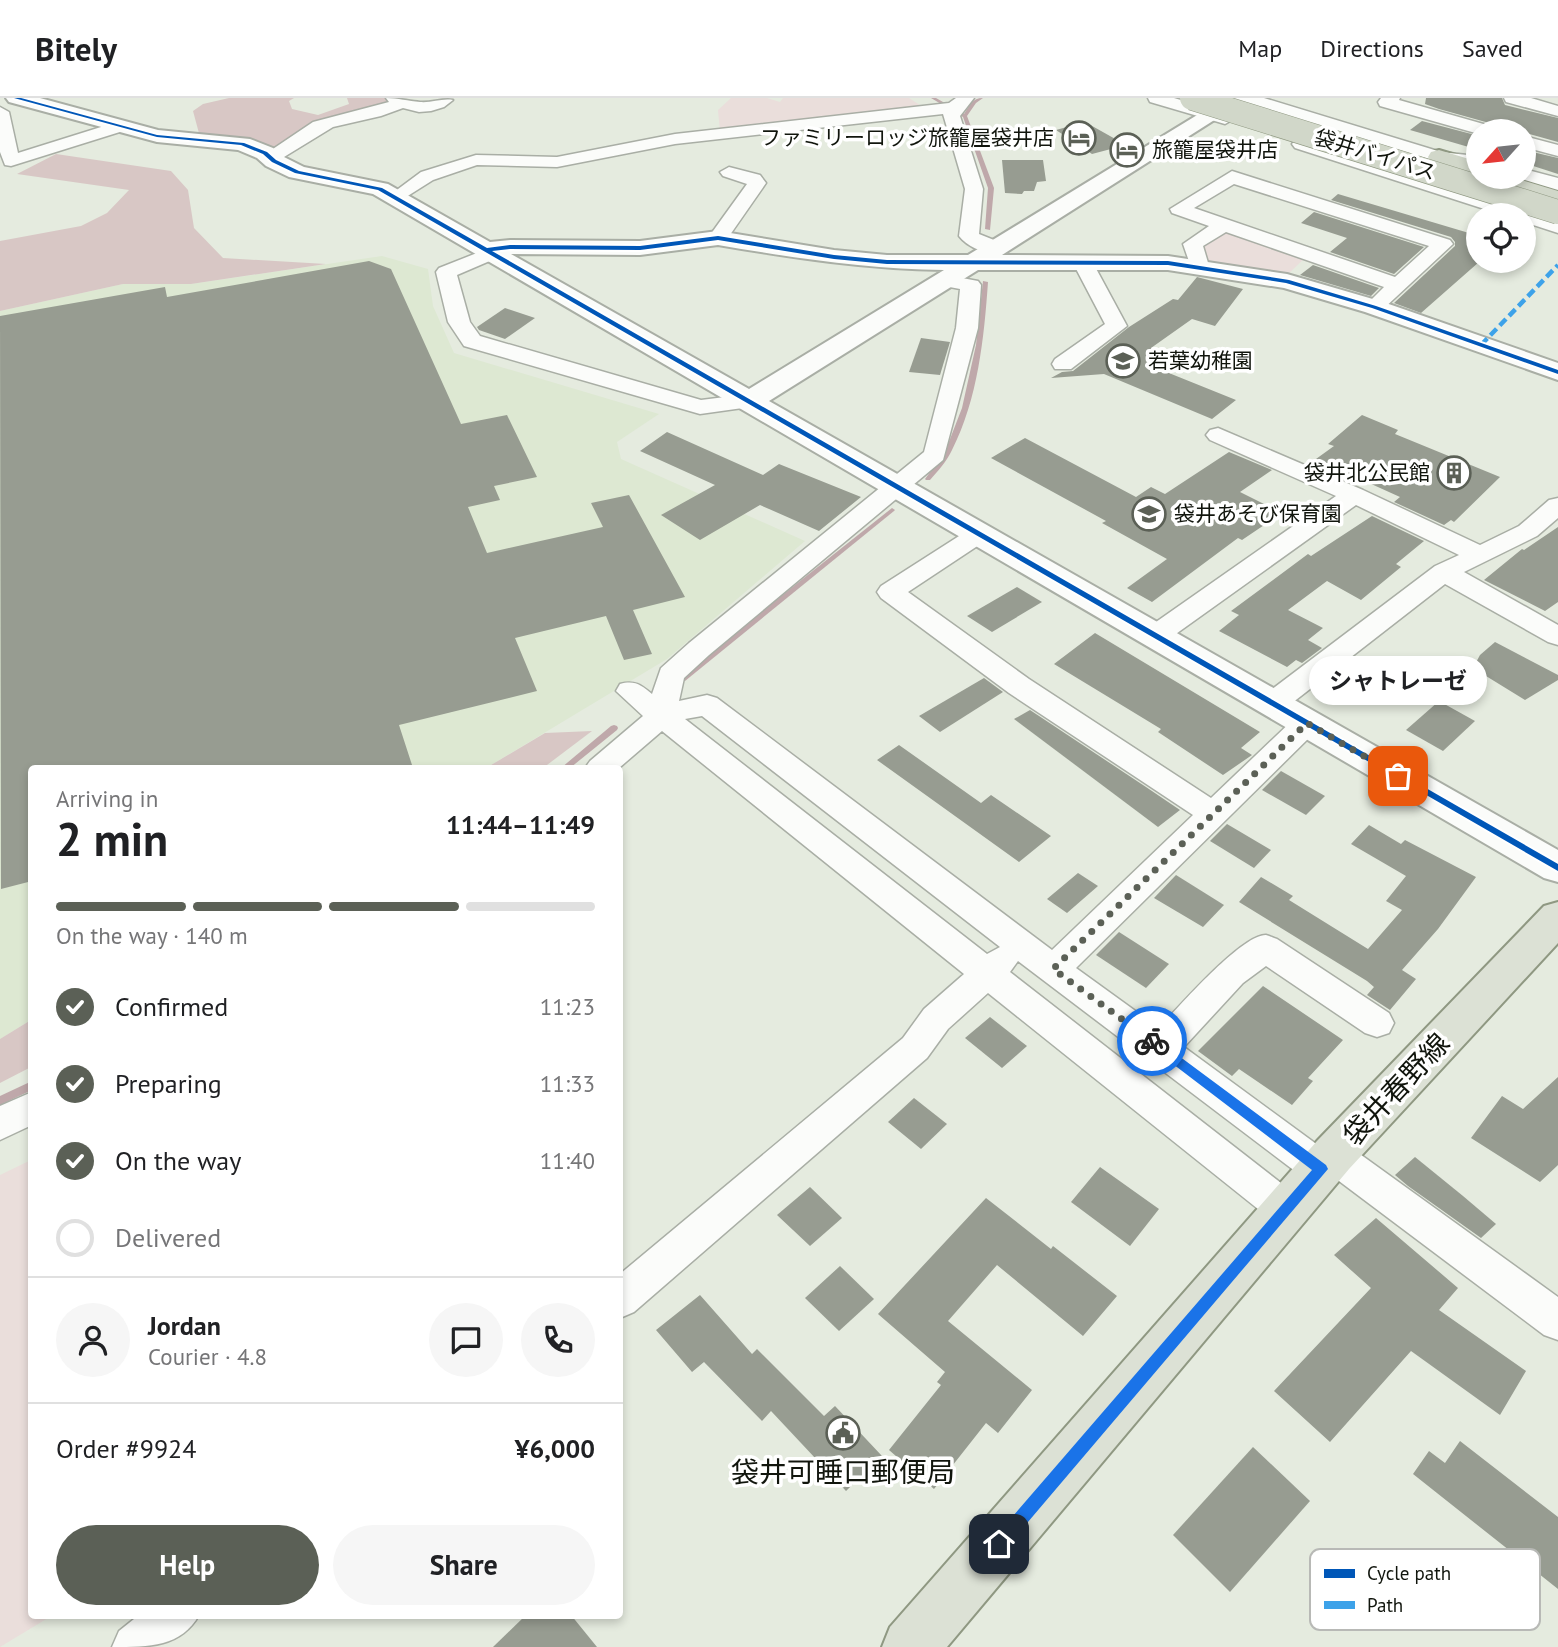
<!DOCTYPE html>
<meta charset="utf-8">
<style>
body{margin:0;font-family:"PT Sans","Noto Sans JP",sans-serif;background:#f6f6f6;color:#202124;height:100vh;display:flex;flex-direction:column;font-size:26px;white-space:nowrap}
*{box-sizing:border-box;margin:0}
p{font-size:23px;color:#757577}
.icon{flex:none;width:38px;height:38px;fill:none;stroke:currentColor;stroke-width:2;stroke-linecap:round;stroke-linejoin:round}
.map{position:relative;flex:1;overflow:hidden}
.panel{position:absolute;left:28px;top:667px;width:595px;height:854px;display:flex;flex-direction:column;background:#fff;border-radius:7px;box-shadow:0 4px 10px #0003}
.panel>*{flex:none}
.needle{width:46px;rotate:243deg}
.tools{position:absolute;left:1466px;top:21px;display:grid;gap:14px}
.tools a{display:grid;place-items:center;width:70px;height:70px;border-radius:50%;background:#fff;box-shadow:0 4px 10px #0003;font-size:35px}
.pin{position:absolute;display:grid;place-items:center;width:60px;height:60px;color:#fff;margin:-30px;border-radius:14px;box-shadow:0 4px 10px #0006}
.courier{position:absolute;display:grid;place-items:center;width:70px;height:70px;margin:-35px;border:5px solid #1a73e8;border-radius:50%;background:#fff;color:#222;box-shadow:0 2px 9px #0007}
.bubble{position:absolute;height:49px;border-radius:24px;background:#fff;box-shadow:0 4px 10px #0003;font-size:23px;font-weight:700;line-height:49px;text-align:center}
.head em{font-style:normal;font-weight:700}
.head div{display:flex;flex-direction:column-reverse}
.head{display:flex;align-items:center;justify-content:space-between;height:119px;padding:0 28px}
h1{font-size:46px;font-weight:700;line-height:52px}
.bar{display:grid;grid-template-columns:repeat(4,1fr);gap:10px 7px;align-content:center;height:84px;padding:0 28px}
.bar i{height:9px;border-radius:5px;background:#e0e0e0}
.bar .current{background:#5b6056}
.bar p{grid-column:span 4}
.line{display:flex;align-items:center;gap:18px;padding:0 28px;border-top:2px solid #e0e0e0}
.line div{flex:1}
.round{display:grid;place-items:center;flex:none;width:74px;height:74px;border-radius:37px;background:#f6f6f6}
ol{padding:0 28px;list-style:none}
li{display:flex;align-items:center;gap:21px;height:77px}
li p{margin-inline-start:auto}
li .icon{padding:7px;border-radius:50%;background:#5b6056;color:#fff;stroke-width:4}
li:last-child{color:#757577}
li i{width:38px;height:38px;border:4px solid #e0e0e0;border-radius:50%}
.cta{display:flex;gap:14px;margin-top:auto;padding:14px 28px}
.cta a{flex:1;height:80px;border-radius:42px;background:#5b6056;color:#fff;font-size:28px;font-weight:700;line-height:80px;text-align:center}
.cta a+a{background:#f6f6f6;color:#202124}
header{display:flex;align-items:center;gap:42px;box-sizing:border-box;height:98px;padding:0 35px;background:#fff;border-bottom:2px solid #e0e0e0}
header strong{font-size:33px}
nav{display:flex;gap:38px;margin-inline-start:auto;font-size:24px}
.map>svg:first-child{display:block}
.built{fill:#dde8d2}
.green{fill:#eadedb}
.forest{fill:#d8c7c5}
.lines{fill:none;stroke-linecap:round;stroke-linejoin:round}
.stream{fill:#bfa8aa;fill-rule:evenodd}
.building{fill:#979c91}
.minor-casing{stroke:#a9aea5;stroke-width:3}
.tertiary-casing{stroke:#a9aea5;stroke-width:4}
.primary-casing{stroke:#8f9882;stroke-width:4}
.trunk-casing{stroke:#8f9882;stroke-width:4}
.minor{fill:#fbfcfa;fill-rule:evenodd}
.tertiary{fill:#fbfcfa;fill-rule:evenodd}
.primary{fill:#dce1d5;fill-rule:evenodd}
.trunk{fill:#d1d7c9;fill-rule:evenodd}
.trunk-bridge-casing{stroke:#8f9882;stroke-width:25;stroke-linecap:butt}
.trunk-bridge{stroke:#d1d7c9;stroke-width:24}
.quiet{stroke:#3da2e9;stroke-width:4.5;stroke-dasharray:9 4.5;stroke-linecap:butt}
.cycleway-casing{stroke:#fff;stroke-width:4}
.cycleway{fill:#0057b8;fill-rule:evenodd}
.route{fill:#1a73e8}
.done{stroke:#5b6056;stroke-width:7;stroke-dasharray:0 12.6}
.labels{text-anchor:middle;stroke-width:7;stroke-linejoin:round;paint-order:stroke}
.far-poi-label{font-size:21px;fill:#11150d;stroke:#fff;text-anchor:start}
.far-street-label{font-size:21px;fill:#11150d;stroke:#fff}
.near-street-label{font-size:28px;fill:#11150d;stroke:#fff}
.near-poi-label{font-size:28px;fill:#11150d;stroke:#fff}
.key{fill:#fff;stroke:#b8b9b6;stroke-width:2}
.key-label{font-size:19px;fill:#11150d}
</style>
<header>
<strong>Bitely</strong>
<nav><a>Map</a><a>Directions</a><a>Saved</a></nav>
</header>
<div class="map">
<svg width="1558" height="1549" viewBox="0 0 1558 1549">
<rect width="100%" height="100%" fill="#e5ebdf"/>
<polygon class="built" points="382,158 428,171 433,208 454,255 659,316 617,344 621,361 805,443 667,561 486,670 32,670 31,922 0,941 0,213 123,186 191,186"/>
<g class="green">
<polygon points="731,0 767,0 780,4 783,0 909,0 923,9 720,33 718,12"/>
<polygon points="1221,129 1305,160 1287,177 1206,166 1193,146"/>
<polygon points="31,1062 32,1517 53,1517 0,1549 0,1077"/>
</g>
<g class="forest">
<polygon points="229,0 294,0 289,3 292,11 318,17 349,6 347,0 385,0 395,4 323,24 270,59 200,39 193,13 203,6"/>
<polygon points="56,56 171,73 188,92 194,130 223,160 326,166 191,186 123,186 0,213 0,143 81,128 107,115 129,92 17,76"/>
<polygon points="592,633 543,670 486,670 545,635"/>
<polygon points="31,922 31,969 0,985 0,941"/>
</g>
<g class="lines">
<g class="stream">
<path d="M 931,0 L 936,0 L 964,16 C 970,7 972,0 983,0 L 976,5 L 967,18 L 994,90 L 990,132 L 985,131 L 988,90 L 963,19 Z"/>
<path d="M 983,183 L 988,184 C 984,240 978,301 952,352 C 947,363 938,373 930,382 L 926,382 L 925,381 L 945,354 L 962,310 L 976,247 Z"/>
<polygon points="892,410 895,412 894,413 685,583 679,583 678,581 679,579"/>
<polygon points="614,627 617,628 618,630 617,632 570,670 561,670 611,628"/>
<polygon points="32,983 32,992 0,1007 0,998"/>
</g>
</g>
<g class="building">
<polygon points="1426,0 1502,0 1505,7 1558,20 1558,44 1439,11 1425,6"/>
<polygon points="1422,23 1479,38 1479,52 1410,32"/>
<polygon points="1085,24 1126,47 1092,56 1056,32"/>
<polygon points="1524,52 1558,60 1558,76 1524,65"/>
<polygon points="1002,62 1043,62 1046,83 1037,84 1034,93 1024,93 1022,96 1005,95"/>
<polygon points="1338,96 1479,138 1479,164 1421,215 1394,205 1455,148 1455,144 1451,139 1331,102"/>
<polygon points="1314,114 1424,149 1394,176 1330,154 1347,140 1301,125"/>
<polygon points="369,163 391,171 461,326 507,317 537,379 494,388 500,402 468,409 487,455 603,429 591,405 629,397 685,499 633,512 652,556 624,562 606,518 515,540 537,593 399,627 413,670 32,670 32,783 1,791 0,218 165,189 167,199"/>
<polygon points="1313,167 1379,190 1371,198 1300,177"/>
<polygon points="1197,179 1243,191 1215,228 1192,221 1151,250 1164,256 1149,267 1236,302 1212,321 1104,276 1051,280 1062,274 1073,273 1129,229 1173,201 1178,202"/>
<polygon points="505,210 535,220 505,241 479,232 477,229"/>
<polygon points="921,240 950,244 940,277 909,274"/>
<polygon points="1362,317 1398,332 1395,336 1500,379 1454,424 1451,422 1444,427 1394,404 1400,399 1316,361 1334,348 1328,346"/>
<polygon points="667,334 763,377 779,366 861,399 819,433 760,407 700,442 661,417 715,387 640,353"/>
<polygon points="1025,340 1136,399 1151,389 1165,396 1229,354 1272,372 1240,394 1282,415 1242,442 1238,440 1152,504 1127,490 1167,461 1102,425 1106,423 991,360"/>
<polygon points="1372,418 1424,443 1396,466 1401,469 1361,502 1327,483 1288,512 1323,530 1308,542 1322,550 1302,565 1296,562 1287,569 1219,533 1239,517 1231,513 1308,456 1311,458"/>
<polygon points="1558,429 1558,504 1545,513 1484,482 1522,451 1524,452"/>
<polygon points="1017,489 1042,504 992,534 967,518"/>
<polygon points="1095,535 1260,634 1241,650 1252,657 1223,677 1158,634 1161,631 1054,566"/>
<polygon points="1495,544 1558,577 1558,582 1525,602 1473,570 1480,557"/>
<polygon points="1380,560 1404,572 1367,602 1328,580 1348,565 1364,573"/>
<polygon points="984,580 1003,594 940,634 919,618"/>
<polygon points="1439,603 1475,623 1443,653 1406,632"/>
<polygon points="1030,612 1146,689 1180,712 1158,729 1014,621"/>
<polygon points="899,647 981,705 991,697 1051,738 1019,764 877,662"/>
<polygon points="1281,673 1325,698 1306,717 1262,692"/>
<polygon points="1227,726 1271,752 1254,770 1210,743"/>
<polygon points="1369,727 1401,746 1405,742 1476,779 1438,831 1402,872 1416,881 1390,912 1367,897 1374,889 1367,883 1239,804 1261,779 1293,798 1289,802 1368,851 1402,812 1386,803 1406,778 1351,746"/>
<polygon points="1078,775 1098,788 1067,815 1047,801"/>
<polygon points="1176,777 1224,807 1203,829 1154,800"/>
<polygon points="1119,834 1169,866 1146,890 1096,857"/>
<polygon points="1263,888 1343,942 1308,980 1313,983 1292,1007 1239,971 1232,978 1198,953"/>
<polygon points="990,919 1027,948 1002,970 965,940"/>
<polygon points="1558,979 1558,1067 1540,1084 1471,1040 1502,998 1523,1011"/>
<polygon points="914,1000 947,1026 921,1051 888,1024"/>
<polygon points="1415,1059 1463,1098 1496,1126 1481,1140 1408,1088 1395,1077"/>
<polygon points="1100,1069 1159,1111 1130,1148 1071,1104"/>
<polygon points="810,1089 842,1120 810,1148 777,1117"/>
<polygon points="986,1100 1051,1151 1053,1148 1117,1198 1083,1238 997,1167 948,1223 1032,1292 998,1335 986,1325 934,1391 889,1352 941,1287 937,1284 945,1274 878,1216"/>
<polygon points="1376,1120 1458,1190 1439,1212 1526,1273 1500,1317 1411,1253 1330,1344 1274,1293 1371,1190 1334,1157"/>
<polygon points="840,1168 874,1201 839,1233 805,1200"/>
<polygon points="700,1197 752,1256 757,1251 824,1318 835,1308 882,1358 846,1393 771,1313 762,1323 704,1264 692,1274 656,1232"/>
<polygon points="1460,1343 1558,1419 1558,1491 1413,1376 1429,1353 1445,1365"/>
<polygon points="1253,1349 1310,1403 1230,1494 1173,1437"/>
<polygon points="526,1517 571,1517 597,1549 493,1549"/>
</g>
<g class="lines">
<defs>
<g id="minor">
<path d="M 386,0 C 398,0 408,3 420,4 C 432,5 442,0 453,2 L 444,9 L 431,13 L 419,14 L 403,10 L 381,18 L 333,29 L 284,59 L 270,64 L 264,63 L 261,59 L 313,24 L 389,4 Z"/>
<path d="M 956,0 L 974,0 L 960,18 L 983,91 L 979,136 L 1004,146 L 1007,150 L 1004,154 C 989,158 968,150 959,138 L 965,91 L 943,16 L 675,46 L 557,69 L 477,67 L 433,82 L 395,106 L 386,100 L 421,74 L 476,57 L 557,59 L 675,36 L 949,5 Z"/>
<polygon points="1148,0 1174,0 1231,17 1234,21 1225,26 1150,4"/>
<polygon points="1238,0 1264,0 1441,54 1476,58 1479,62 1470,67 1439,64 1240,4"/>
<polygon points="1381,0 1400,0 1399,2 1494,29 1497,33 1479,33 1479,36 1380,8 1378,4"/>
<polygon points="1504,0 1531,0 1558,8 1558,18 1506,4"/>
<polygon points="0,9 9,14 18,55 117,24 126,29 123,33 11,68 5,67 0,54"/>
<polygon points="1524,38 1558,47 1558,58 1524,49"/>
<polygon points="1301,41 1558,123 1558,135 1524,124 1524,117 1503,117 1295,50 1292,46 1295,42"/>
<polygon points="729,69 760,77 766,85 725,144 718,146 708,140 747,86 723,78 720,74"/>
<polygon points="1524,71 1558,80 1558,92 1518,80 1524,79"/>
<path d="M 1232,73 L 1450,142 L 1453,146 L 1381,213 L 1367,213 L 1364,209 L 1384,189 L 1226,134 L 1203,148 L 1209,168 L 1206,172 L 1192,172 L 1183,146 L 1209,128 L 1172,115 L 1170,111 ZM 1234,86 L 1429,148 L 1395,179 L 1194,110 Z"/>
<polygon points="492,149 499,151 502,155 499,159 457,177 470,224 480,238 701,302 749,296 757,298 760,303 757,308 700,316 464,248 448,224 436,174 439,170"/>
<polygon points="1083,159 1090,161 1093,165 1127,228 1071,271 1055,271 1052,266 1055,261 1105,226 1073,165 1076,161"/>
<path d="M 946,177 L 978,183 L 981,187 L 978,230 L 943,362 L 709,557 L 684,580 L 679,603 L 707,597 L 717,600 L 1052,852 L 1193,717 L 1009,595 L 881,500 L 877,494 L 881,488 L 970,431 L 979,428 L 988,431 L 992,436 L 988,441 L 908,494 L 1029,581 L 1211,700 L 1297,618 L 1307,615 L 1317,618 L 1321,625 L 1317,632 L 1076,870 L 1159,930 C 1177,911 1242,836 1266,837 C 1270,838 1273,840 1277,841 L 1389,915 L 1394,925 L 1389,935 L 1377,939 L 1365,935 L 1266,868 L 1243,885 L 1184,949 L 1319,1048 L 1333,1041 L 1346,1046 L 1558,1199 L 1558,1242 L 1544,1237 L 1335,1080 L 1321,1087 L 1308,1083 L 1018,863 L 1010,874 L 1299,1099 L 1305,1111 L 1299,1123 L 1286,1128 L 1273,1123 L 988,895 L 948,931 L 927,960 L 634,1214 L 620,1220 L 620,1176 L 903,940 L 924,911 L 964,876 L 662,633 L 619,670 L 585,670 L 590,663 L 643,618 L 616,593 L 620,586 C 635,582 641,587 652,596 L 661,570 L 689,545 L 924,354 L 956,230 L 960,191 L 939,187 L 936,183 L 939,179 ZM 702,618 L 1000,849 L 987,856 L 685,621 Z"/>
<polygon points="1218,330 1363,392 1480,447 1519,428 1549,402 1558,400 1558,420 1537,438 1464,474 1558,527 1558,547 1548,544 1445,486 1283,612 1273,615 1263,612 1259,605 1263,598 1435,468 1459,457 1356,407 1166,543 1156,546 1146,543 1142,537 1146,531 1336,398 1210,342 1206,337 1210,332"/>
<polygon points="32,994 32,1027 0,1042 0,1008"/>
<path d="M 139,1517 L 199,1517 C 181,1549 150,1549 112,1549 L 119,1533 Z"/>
</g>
<path id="tertiary" d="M 6,0 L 40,0 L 158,32 L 250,41 L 273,50 L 282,58 L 304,69 L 388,86 L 490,144 L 510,142 L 640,143 L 718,133 L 834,152 L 887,157 L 968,157 L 1225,0 L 1249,0 L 1002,157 L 1168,158 L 1287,176 L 1383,204 L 1558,265 L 1558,282 L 1365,214 L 1284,190 L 1168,172 L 978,172 L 769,303 L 1558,752 L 1558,784 L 1544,780 L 373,96 L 289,79 L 266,68 L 257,60 L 238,52 L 157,44 L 9,4 ZM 718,147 C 794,160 867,171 944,172 L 749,291 L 511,156 L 640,157 Z"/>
<polygon id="primary" points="1558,804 1558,845 1349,1071 947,1549 882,1549 890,1529 1317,1043 1544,808"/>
<polygon id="trunk" points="1439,52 1479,64 1479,79 1512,79 1558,93 1558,107 1481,84 1478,79 1479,78 1431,64 1428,59 1431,54"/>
</defs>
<use href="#minor" class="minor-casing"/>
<use href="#tertiary" class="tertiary-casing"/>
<use href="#primary" class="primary-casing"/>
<use href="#trunk" class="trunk-casing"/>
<use href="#minor" class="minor"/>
<use href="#tertiary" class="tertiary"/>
<use href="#primary" class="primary"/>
<use href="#trunk" class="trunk"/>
<defs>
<polyline id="trunk-bridge" points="1192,0 1558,114"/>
</defs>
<use href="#trunk-bridge" class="trunk-bridge-casing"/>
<use href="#trunk-bridge" class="trunk-bridge"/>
<polyline class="quiet" points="1481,247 1558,167"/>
<defs>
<polygon id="cycleway" points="14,0 21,0 157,37 244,45 267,54 276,62 299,73 382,90 487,150 510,147 640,148 718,138 834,157 887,162 1168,163 1289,182 1376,208 1558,272 1558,276 1372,210 1286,185 1168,167 887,166 834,161 718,142 640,152 510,151 492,153 1558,766 1558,773 378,92 295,75 272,64 263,56 241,47 157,39"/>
</defs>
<use href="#cycleway" class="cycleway-casing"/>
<use href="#cycleway" class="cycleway"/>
</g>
<polygon class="route" points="1152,938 1326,1067 1328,1071 1005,1451 999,1453 994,1451 991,1446 994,1440 1312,1072 1148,947 1146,943"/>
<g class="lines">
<polyline class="done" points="1152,943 1053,871 1307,625 1398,678"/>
</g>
<defs>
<symbol id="hotel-ring" viewBox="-11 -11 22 22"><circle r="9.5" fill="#fff" stroke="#5b6056" stroke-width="1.5"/><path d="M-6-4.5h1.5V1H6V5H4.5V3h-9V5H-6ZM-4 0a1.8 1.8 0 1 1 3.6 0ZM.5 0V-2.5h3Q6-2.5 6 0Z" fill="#5b6056"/></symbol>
<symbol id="school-ring" viewBox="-11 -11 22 22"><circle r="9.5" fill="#fff" stroke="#5b6056" stroke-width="1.5"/><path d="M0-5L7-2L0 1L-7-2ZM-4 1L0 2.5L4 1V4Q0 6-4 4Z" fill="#5b6056"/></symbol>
<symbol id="building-ring" viewBox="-11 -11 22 22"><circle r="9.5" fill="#fff" stroke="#5b6056" stroke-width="1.5"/><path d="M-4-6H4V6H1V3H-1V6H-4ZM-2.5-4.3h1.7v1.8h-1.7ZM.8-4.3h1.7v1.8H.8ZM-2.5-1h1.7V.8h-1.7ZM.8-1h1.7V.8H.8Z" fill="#5b6056"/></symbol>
<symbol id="civic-ring" viewBox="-11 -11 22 22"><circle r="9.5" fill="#fff" stroke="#5b6056" stroke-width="1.5"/><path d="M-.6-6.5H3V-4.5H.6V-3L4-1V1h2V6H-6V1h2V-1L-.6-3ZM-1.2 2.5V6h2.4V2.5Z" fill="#5b6056"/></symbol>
</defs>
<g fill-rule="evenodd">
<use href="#hotel-ring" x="1060" y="21" width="38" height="38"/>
<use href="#hotel-ring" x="1108" y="33" width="38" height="38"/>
<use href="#school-ring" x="1104" y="244" width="38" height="38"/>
<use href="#building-ring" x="1435" y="356" width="38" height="38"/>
<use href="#school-ring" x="1130" y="397" width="38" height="38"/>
<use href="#civic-ring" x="824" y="1316" width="38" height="38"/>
</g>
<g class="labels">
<g class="far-poi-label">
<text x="1054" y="47" text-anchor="end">ファミリーロッジ旅籠屋袋井店</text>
<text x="1152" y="59">旅籠屋袋井店</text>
<text x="1148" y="270">若葉幼稚園</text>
<text x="1430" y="382" text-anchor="end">袋井北公民館</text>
<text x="1174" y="423">袋井あそび保育園</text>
</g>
<g class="far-street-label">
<text transform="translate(1375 57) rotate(17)" y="7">袋井バイパス</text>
</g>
<g class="near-street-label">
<text transform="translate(1396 991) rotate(-47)" y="10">袋井春野線</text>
</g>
<g class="near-poi-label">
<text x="843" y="1384">袋井可睡口郵便局</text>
</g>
</g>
<rect x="1310" y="1451" width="230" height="81" rx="10" class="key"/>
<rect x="1324" y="1471" width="31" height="9" fill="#0057b8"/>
<rect x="1324" y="1503" width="31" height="8" fill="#3da2e9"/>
<g class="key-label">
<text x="1367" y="1482">Cycle path</text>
<text x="1367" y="1514">Path</text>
</g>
</svg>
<div class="tools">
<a><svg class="needle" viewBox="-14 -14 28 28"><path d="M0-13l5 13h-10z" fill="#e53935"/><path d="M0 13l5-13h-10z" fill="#757577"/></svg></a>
<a><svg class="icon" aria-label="locate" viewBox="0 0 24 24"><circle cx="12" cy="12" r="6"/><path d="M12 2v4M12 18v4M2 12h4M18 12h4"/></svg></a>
</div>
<div class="pin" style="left:1398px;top:678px;background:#ea580c"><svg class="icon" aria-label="bag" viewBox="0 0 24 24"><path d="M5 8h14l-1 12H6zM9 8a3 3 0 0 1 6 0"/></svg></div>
<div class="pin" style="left:999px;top:1446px;background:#1f2937"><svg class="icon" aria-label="home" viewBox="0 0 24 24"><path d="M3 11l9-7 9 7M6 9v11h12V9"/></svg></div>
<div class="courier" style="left:1152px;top:943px"><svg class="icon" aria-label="bike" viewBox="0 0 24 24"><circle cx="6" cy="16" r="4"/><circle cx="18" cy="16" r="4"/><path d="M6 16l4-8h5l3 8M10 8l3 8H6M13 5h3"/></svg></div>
<div class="bubble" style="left:1309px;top:558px;width:178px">シャトレーゼ</div>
<section class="panel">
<div class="head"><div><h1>2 min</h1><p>Arriving in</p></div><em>11:44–11:49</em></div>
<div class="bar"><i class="current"></i><i class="current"></i><i class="current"></i><i></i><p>On the way · 140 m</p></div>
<ol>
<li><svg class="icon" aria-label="check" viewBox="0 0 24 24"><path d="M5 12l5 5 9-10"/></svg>Confirmed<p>11:23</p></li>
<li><svg class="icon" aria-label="check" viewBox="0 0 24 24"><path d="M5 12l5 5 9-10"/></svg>Preparing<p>11:33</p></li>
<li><svg class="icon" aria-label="check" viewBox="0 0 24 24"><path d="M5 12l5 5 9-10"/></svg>On the way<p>11:40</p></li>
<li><i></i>Delivered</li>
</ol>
<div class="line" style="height:126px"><a class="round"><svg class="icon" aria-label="person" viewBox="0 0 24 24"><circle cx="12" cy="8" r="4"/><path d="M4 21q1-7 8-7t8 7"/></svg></a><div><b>Jordan</b><p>Courier · 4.8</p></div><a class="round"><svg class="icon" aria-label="chat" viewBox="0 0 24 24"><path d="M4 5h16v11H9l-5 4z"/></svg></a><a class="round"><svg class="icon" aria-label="phone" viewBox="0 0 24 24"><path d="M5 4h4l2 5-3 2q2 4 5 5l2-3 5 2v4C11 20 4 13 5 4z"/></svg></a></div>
<div class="line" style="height:91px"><div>Order #9924</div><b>¥6,000</b></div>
<div class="cta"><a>Help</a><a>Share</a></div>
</section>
</div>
